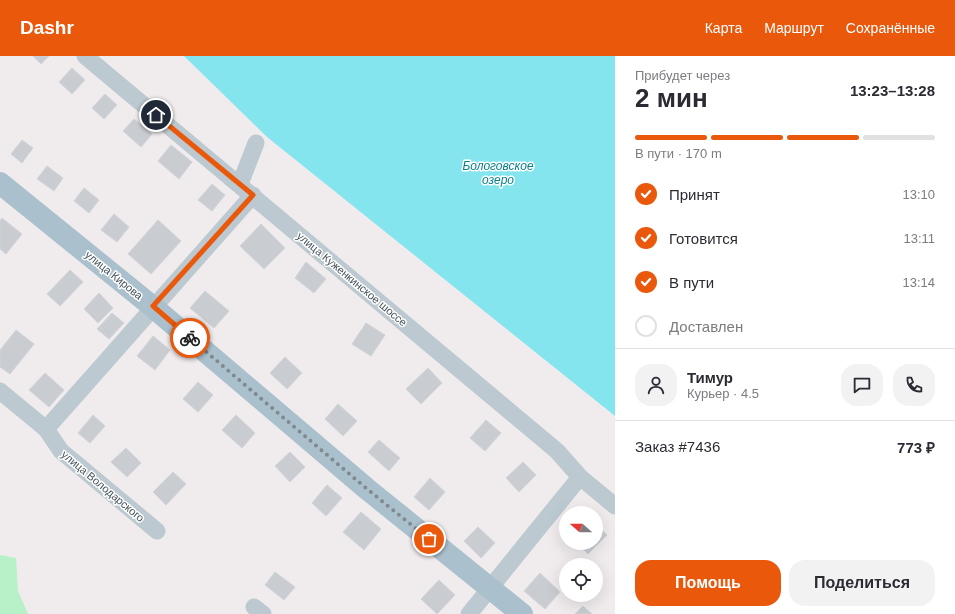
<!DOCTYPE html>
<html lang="ru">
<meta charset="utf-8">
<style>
body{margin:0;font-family:Arial,sans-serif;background:#f2f2f3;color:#2b2b33;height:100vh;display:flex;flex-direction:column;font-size:15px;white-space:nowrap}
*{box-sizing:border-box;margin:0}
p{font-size:13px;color:#7c7c81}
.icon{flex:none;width:22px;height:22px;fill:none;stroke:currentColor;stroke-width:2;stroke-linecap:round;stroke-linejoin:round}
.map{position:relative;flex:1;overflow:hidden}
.drawer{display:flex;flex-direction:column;background:#fff;width:340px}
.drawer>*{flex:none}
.needle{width:26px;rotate:291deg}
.fabs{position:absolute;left:559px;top:450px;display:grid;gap:8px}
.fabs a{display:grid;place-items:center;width:44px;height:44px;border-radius:50%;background:#fff;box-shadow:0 4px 16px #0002;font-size:20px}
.pin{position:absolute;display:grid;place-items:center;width:34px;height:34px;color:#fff;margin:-17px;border:2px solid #fff;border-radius:50%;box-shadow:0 1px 4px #0007}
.courier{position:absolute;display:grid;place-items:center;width:40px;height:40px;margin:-20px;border:3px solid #ea580c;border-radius:50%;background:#fff;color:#222;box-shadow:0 1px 5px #0007}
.head em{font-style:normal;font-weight:700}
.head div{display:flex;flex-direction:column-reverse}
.head{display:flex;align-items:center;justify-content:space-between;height:68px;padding:0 20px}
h1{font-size:26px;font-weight:700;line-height:30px}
.bar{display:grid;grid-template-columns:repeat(4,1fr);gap:6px 4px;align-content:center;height:48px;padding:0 20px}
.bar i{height:5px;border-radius:3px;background:#e1e1e2}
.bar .selected{background:#ea580c}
.bar p{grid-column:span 4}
.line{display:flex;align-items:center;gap:10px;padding:0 20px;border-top:1px solid #e1e1e2}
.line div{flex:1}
.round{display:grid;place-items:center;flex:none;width:42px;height:42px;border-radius:16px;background:#f2f2f3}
ol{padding:0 20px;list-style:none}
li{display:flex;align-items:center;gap:12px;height:44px}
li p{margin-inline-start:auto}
li .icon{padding:4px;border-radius:50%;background:#ea580c;color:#fff;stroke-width:4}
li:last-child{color:#7c7c81}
li i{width:22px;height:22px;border:2px solid #e1e1e2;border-radius:50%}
.button{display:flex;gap:8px;margin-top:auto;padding:8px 20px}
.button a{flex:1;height:46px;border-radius:16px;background:#ea580c;color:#fff;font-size:16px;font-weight:700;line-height:46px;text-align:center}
.button a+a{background:#f2f2f3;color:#2b2b33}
header{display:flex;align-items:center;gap:24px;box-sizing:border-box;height:56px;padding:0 20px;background:#ea580c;color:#fff}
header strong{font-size:19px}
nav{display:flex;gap:22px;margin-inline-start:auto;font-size:14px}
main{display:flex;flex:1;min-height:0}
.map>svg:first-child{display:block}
.green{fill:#b8f0c7}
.water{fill:#84e5ee}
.building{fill:#c9cdd2;stroke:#d0d4d9}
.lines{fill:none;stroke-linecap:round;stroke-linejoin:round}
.minor{stroke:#bcc9d0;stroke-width:17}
.major{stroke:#abc0cd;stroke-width:22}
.done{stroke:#80898d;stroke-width:4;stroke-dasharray:0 7.2}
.route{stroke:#ea580c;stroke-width:5}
.labels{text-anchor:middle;stroke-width:3;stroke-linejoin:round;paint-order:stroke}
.street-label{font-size:11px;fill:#44535a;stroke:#fff}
.water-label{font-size:12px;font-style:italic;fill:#0a808b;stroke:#fff}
</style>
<header>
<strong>Dashr</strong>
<nav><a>Карта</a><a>Маршрут</a><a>Сохранённые</a></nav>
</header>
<main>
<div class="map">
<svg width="615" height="558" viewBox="0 0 615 558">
<rect width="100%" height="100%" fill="#f0eced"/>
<polygon class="green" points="0,499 16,502 18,535 28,558 0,558"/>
<polygon class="water" points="184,0 615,0 615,360 267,81"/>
<g class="building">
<polygon points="33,0 49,0 41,8"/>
<polygon points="72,12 85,24 72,38 59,26"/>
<polygon points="105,38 117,49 104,63 92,52"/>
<polygon points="134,63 152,78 141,91 123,75"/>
<polygon points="22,84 33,92 22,107 11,98"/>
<polygon points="171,89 192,106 179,123 158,105"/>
<polygon points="47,110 63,122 54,135 37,123"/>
<polygon points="212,128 225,139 212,155 198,144"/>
<polygon points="84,132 99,144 89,157 74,145"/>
<polygon points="114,158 129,171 117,186 101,174"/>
<polygon points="2,162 22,178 6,198 0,193 0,165"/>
<polygon points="158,164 181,185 151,218 128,198"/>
<polygon points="261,168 285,192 264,213 240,190"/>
<polygon points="306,206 326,223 314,237 295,222"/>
<polygon points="70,214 83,226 60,250 47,238"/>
<polygon points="205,235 229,255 214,272 190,252"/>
<polygon points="99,237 113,252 98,267 84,253"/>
<polygon points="112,257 124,267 109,283 97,273"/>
<polygon points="366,267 385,279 371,300 352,288"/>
<polygon points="16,274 34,288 10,318 0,311 0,294"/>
<polygon points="153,280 170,294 155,314 137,300"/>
<polygon points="285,301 302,317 287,333 270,317"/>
<polygon points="428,312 442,327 421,348 406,333"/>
<polygon points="45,317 64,334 49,351 29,334"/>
<polygon points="198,326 213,339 198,356 183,343"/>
<polygon points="338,348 357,365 343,380 325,363"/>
<polygon points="93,359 105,370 90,387 78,377"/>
<polygon points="236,359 255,377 242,392 222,374"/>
<polygon points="486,364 501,377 485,395 470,382"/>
<polygon points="379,384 400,402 389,415 368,396"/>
<polygon points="126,392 141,407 127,421 111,406"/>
<polygon points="290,396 305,411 290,426 275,410"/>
<polygon points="523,406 536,419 519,436 506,422"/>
<polygon points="173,416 186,428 166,449 153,436"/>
<polygon points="430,422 445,436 429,454 414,441"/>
<polygon points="327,429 342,442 326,460 312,447"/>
<polygon points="361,456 381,473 364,494 343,476"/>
<polygon points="596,468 607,479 588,498 577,487 596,487"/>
<polygon points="478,471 495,487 481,502 464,485"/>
<polygon points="275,516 295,531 284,544 265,529"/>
<polygon points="540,517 560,536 545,553 524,535"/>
<polygon points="439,524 455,539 437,558 421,543"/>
<polygon points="583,550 592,558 575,558"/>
</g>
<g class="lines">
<g class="minor">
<polyline points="85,0 557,395 580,421 615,450"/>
<polyline points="240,128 256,87"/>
<polyline points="0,335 46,373 61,395 157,475"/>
<polyline points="46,373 253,139"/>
<polyline points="254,551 263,558"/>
<polyline points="469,558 580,421"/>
</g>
<polyline class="major" points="0,127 153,251 367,433 522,558"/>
</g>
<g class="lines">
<polyline class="done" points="190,282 367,433 429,483"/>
<polyline class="route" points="156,59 253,139 153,250 190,282"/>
</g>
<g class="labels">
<g class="street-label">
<text transform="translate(114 219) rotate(39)" y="4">улица Кирова</text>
<text transform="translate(352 223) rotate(40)" y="4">улица Куженкинское шоссе</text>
<text transform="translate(103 430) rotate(40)" y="4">улица Володарского</text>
</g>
<g class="water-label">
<text x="498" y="114">Бологовское<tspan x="498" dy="14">озеро</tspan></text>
</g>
</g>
</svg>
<div class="fabs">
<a><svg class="needle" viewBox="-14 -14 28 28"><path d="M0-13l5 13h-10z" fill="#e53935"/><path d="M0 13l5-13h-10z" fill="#7c7c81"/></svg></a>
<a><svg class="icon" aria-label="locate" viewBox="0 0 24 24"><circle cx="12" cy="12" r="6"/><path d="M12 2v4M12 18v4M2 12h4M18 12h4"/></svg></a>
</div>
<div class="pin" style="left:429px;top:483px;background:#ea580c"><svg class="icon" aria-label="bag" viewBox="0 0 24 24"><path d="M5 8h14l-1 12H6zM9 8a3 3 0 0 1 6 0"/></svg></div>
<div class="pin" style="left:156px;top:59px;background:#1f2937"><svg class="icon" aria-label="home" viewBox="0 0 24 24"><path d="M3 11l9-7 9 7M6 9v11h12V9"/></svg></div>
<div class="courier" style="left:190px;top:282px"><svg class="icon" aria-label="bike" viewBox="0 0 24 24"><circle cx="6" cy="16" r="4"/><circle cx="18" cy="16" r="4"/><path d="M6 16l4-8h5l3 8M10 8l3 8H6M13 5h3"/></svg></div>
</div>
<section class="drawer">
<div class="head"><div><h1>2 мин</h1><p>Прибудет через</p></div><em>13:23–13:28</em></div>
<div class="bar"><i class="selected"></i><i class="selected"></i><i class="selected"></i><i></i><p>В пути · 170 m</p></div>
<ol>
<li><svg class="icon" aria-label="check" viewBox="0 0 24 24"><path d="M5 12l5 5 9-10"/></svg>Принят<p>13:10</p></li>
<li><svg class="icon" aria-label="check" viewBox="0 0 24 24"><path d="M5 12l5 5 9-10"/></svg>Готовится<p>13:11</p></li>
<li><svg class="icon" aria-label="check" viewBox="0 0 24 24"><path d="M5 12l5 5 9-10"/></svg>В пути<p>13:14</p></li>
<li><i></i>Доставлен</li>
</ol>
<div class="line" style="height:72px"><a class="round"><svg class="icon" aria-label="person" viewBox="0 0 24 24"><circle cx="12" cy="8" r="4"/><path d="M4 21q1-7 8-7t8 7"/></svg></a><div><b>Тимур</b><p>Курьер · 4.5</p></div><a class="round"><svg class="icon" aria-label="chat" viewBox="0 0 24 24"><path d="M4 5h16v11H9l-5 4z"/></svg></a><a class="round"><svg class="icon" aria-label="phone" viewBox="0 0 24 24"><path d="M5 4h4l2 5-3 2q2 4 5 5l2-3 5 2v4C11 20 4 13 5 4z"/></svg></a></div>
<div class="line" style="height:52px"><div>Заказ #7436</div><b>773 ₽</b></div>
<div class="button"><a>Помощь</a><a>Поделиться</a></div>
</section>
</main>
